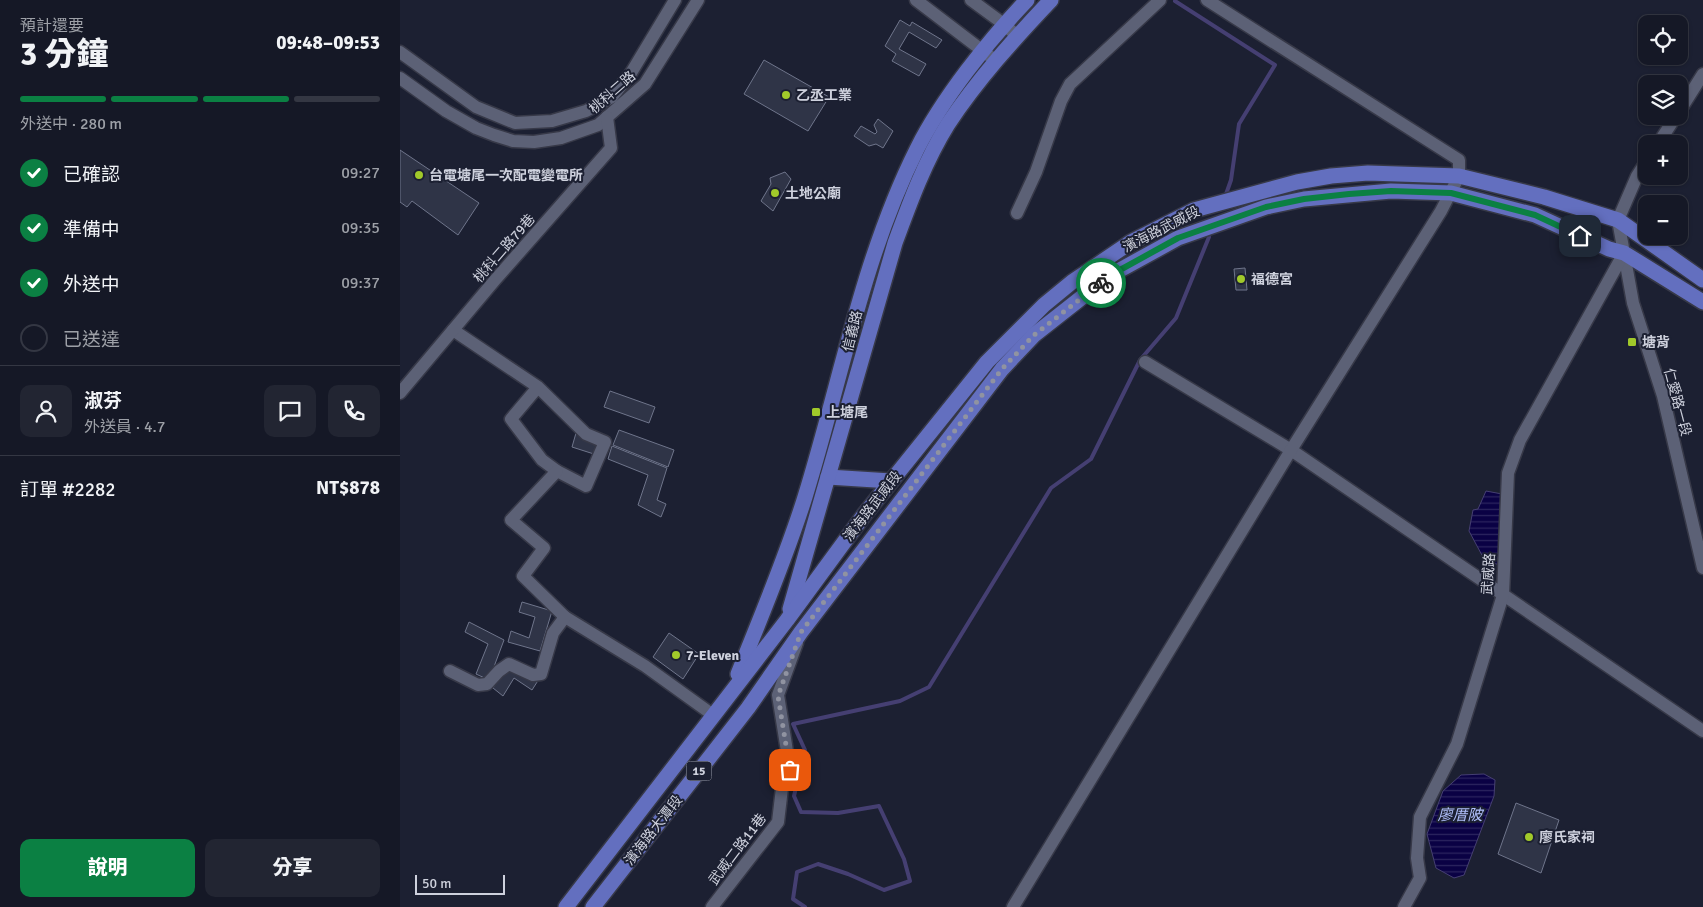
<!DOCTYPE html>
<html lang="zh-TW">
<meta charset="utf-8">
<style>
body{margin:0;font-family:Signika,"Noto Sans TC",sans-serif;background:#222532;color:#f1f3f6;height:100vh;display:flex;flex-direction:column;font-size:19px;white-space:nowrap}
*{box-sizing:border-box;margin:0}
p{font-size:16px;color:#9da0a7}
.icon{flex:none;width:28px;height:28px;fill:none;stroke:currentColor;stroke-width:2;stroke-linecap:round;stroke-linejoin:round}
.map{position:relative;flex:1;overflow:hidden}
.details{display:flex;flex-direction:column;background:#151826;width:400px}
.details>*{flex:none}
.buttons{position:absolute;left:1238px;top:15px;display:grid;gap:10px}
.buttons a{display:grid;place-items:center;width:50px;height:50px;border-radius:10px;background:#151826;box-shadow:0 1px 4px #0004,0 0 0 1px #343743;font-size:25px}
.scale{position:absolute;left:15px;bottom:12px;width:90px;box-sizing:border-box;padding-left:5px;border:2px solid #ced1dd;border-top:0;font-size:14px;line-height:18px;white-space:nowrap;color:#ced1dd;-webkit-text-stroke:4px #1c2032;paint-order:stroke}
.pin{position:absolute;display:grid;place-items:center;width:42px;height:42px;color:#fff;margin:-21px;border-radius:10px;box-shadow:0 2px 8px #0006}
.courier{position:absolute;display:grid;place-items:center;width:50px;height:50px;margin:-25px;border:4px solid #0b8043;border-radius:50%;background:#fff;color:#222;box-shadow:0 1px 6px #0007}
.overview em{font-style:normal;font-weight:800}
.overview div{display:flex;flex-direction:column-reverse}
.overview{display:flex;align-items:center;justify-content:space-between;height:85px;padding:0 20px}
h1{font-size:32px;font-weight:800;line-height:38px}
.bar{display:grid;grid-template-columns:repeat(4,1fr);gap:8px 5px;align-content:center;height:60px;padding:0 20px}
.bar i{height:6px;border-radius:4px;background:#343743}
.bar .active{background:#0b8043}
.bar p{grid-column:span 4}
.line{display:flex;align-items:center;gap:12px;padding:0 20px;border-top:1px solid #343743}
.line div{flex:1}
.round{display:grid;place-items:center;flex:none;width:52px;height:52px;border-radius:10px;background:#222532}
ol{padding:0 20px;list-style:none}
li{display:flex;align-items:center;gap:15px;height:55px}
li p{margin-inline-start:auto}
li .icon{padding:5px;border-radius:50%;background:#0b8043;color:#fff;stroke-width:4}
li:last-child{color:#9da0a7}
li i{width:28px;height:28px;border:2px solid #343743;border-radius:50%}
.button{display:flex;gap:10px;margin-top:auto;padding:10px 20px}
.button a{flex:1;height:58px;border-radius:10px;background:#0b8043;color:#fff;font-size:20px;font-weight:800;line-height:58px;text-align:center}
.button a+a{background:#222532;color:#f1f3f6}
main{display:flex;flex:1;min-height:0}
.map>svg:first-child{display:block}
.water{fill:url(#water-rules);stroke:#453f72}
.lines{fill:none;stroke-linecap:round;stroke-linejoin:round}
.stream{stroke:#453f72;stroke-width:4}
.building{fill:#2f3447;stroke:#6f758b}
.minor-casing{stroke:#373948;stroke-width:15}
.major-casing{stroke:#373948;stroke-width:18}
.minor{stroke:#5c6176;stroke-width:12}
.major{stroke:#636fbf;stroke-width:15}
.done{stroke:#9093a1;stroke-width:5;stroke-dasharray:0 9}
.route{stroke:#0b8043;stroke-width:6}
.poi-dot{fill:#a1c92a;stroke:#1c2032;stroke-width:2}
.labels{text-anchor:middle;stroke-width:4;stroke-linejoin:round;paint-order:stroke}
.shield{fill:#1c2032;stroke:#999caa;stroke-width:1}
.shield-label{font-size:12px;font-weight:bold;fill:#ced1dd}
.street-label{font-size:14px;fill:#ced1dd;stroke:#1c2032}
.poi-label{font-size:14px;font-weight:bold;fill:#ced1dd;stroke:#1c2032;text-anchor:start}
.water-label{font-size:15px;font-style:italic;fill:#b1c0fc;stroke:#1c2032}
</style>
<main>
<section class="details">
<div class="overview"><div><h1>3 分鐘</h1><p>預計還要</p></div><em>09:48–09:53</em></div>
<div class="bar"><i class="active"></i><i class="active"></i><i class="active"></i><i></i><p>外送中 · 280 m</p></div>
<ol>
<li><svg class="icon" aria-label="check" viewBox="0 0 24 24"><path d="M5 12l5 5 9-10"/></svg>已確認<p>09:27</p></li>
<li><svg class="icon" aria-label="check" viewBox="0 0 24 24"><path d="M5 12l5 5 9-10"/></svg>準備中<p>09:35</p></li>
<li><svg class="icon" aria-label="check" viewBox="0 0 24 24"><path d="M5 12l5 5 9-10"/></svg>外送中<p>09:37</p></li>
<li><i></i>已送達</li>
</ol>
<div class="line" style="height:90px"><a class="round"><svg class="icon" aria-label="person" viewBox="0 0 24 24"><circle cx="12" cy="8" r="4"/><path d="M4 21q1-7 8-7t8 7"/></svg></a><div><b>淑芬</b><p>外送員 · 4.7</p></div><a class="round"><svg class="icon" aria-label="chat" viewBox="0 0 24 24"><path d="M4 5h16v11H9l-5 4z"/></svg></a><a class="round"><svg class="icon" aria-label="phone" viewBox="0 0 24 24"><path d="M5 4h4l2 5-3 2q2 4 5 5l2-3 5 2v4C11 20 4 13 5 4z"/></svg></a></div>
<div class="line" style="height:65px"><div>訂單 #2282</div><b>NT$878</b></div>
<div class="button"><a>說明</a><a>分享</a></div>
</section>
<div class="map">
<svg width="1303" height="907" viewBox="0 0 1303 907">
<defs>
<pattern id="water-rules" width="6" height="5" patternUnits="userSpaceOnUse" patternTransform="scale(1.25)"><rect width="6" height="5" fill="#0a0144"/><path d="M0 2.5h6" fill="none" stroke="#2c255f"/></pattern>
</defs>
<rect width="100%" height="100%" fill="#1c2032"/>
<g class="water">
<polygon points="1086,491 1102,494 1099,565 1084,559 1069,531 1073,510 1078,509"/>
<polygon points="1084,774 1095,780 1094,796 1064,875 1054,878 1036,868 1027,834 1043,791 1061,775"/>
</g>
<g class="lines">
<g class="stream">
<polyline points="775,1 875,65 839,124 831,180 825,197"/>
<polyline points="405,907 393,899 397,872 418,864 448,874 484,890 510,881 504,859 479,806 438,813 401,812 394,796 405,750 393,724 500,701 529,687 651,488 691,459 740,360 776,318 809,237"/>
</g>
</g>
<g class="building">
<polygon points="500,20 510,26 512,22 542,40 536,48 509,32 499,49 526,64 519,76 492,61 496,54 485,46"/>
<polygon points="364,60 429,97 408,131 344,94"/>
<polygon points="478,119 493,131 483,148 476,144 469,146 454,136 461,126 475,134 477,132 474,125"/>
<polygon points="0,150 79,203 58,235 12,201 7,207 0,202"/>
<polygon points="385,172 391,179 373,211 361,201 371,184 370,178"/>
<polygon points="845,268 847,290 836,290 834,269"/>
<polygon points="210,391 255,407 249,423 204,407"/>
<polygon points="219,430 274,450 268,467 213,445"/>
<polygon points="176,433 202,441 197,455 172,447"/>
<polygon points="212,446 267,468 257,500 266,504 261,517 238,505 248,475 208,459"/>
<polygon points="122,602 152,611 140,651 108,642 111,631 129,638 135,617 119,612"/>
<polygon points="69,622 104,640 89,680 76,674 88,644 65,632"/>
<polygon points="269,633 299,654 283,679 253,657"/>
<polygon points="109,659 139,679 132,690 114,678 103,696 93,688"/>
<polygon points="1116,803 1159,820 1141,873 1098,854"/>
</g>
<g class="lines">
<defs>
<g id="minor">
<polyline points="516,0 596,61"/>
<polyline points="571,0 605,25 617,36"/>
<polyline points="0,52 76,107 115,123 152,121 186,111 212,97 231,73 275,0"/>
<polyline points="0,78 46,111 76,128 94,135 113,141 134,142 161,138 198,125 245,84 298,0"/>
<polyline points="1279,112 1303,74"/>
<polyline points="1258,144 1276,116"/>
<polyline points="1246,162 1237,176 1218,220 1233,303 1263,396 1303,568"/>
<polyline points="617,213 636,172 661,101 670,84 760,0"/>
<polyline points="53,330 138,387 186,434 205,442 186,486 157,471 142,460 111,419 138,387"/>
<polyline points="745,362 891,450 1303,731"/>
<polyline points="0,393 95,280 211,148 207,117"/>
<polyline points="165,617 245,666 313,715"/>
<polyline points="50,671 78,685 87,684 99,671 109,664 133,675 141,674 153,633 165,617 123,576 144,548 111,520 157,471"/>
<polyline points="312,907 378,822 382,788 390,770 378,695 397,643"/>
<polyline points="613,907 891,450 1041,211 1059,176 1059,160 807,0"/>
<polyline points="1004,907 1020,878 1017,858 1020,817 1057,744 1103,595 1108,473 1120,440 1224,253"/>
</g>
<g id="major">
<polyline points="428,477 491,481"/>
<path d="M 390,609 L 495,243 C 510,202 525,161 548,124 C 578,79 614,39 651,0"/>
<path d="M 338,674 C 361,616 386,558 405,497 C 441,381 462,259 517,149 C 542,99 588,41 627,0"/>
<polyline points="166,907 387,620 464,515 587,362 644,305 672,282 731,242 794,210 897,182 931,176 968,173 1059,176 1144,197 1218,220 1303,280"/>
<polyline points="193,907 348,708 401,632 602,369 634,335 709,276 778,238 866,207 904,199 991,191 1051,193 1135,215 1209,249 1224,253 1303,302"/>
</g>
</defs>
<use href="#minor" class="minor-casing"/>
<use href="#major" class="major-casing"/>
<use href="#minor" class="minor"/>
<use href="#major" class="major"/>
</g>
<g class="lines">
<polyline class="done" points="390,770 378,696 401,632 602,369 634,335 701,283"/>
<polyline class="route" points="701,283 709,276 778,238 866,207 904,199 949,194 991,191 1051,193 1135,215 1180,236"/>
</g>
<g class="poi-dot">
<circle cx="386" cy="95" r="5"/>
<circle cx="19" cy="175" r="5"/>
<circle cx="375" cy="193" r="5"/>
<circle cx="841" cy="279" r="5"/>
<rect x="1227" y="337" width="10" height="10" rx="2.5"/>
<rect x="411" y="407" width="10" height="10" rx="2.5"/>
<circle cx="276" cy="655" r="5"/>
<circle cx="1129" cy="837" r="5"/>
</g>
<g class="labels">
<rect class="shield" x="286.5" y="761.5" width="25" height="19" rx="4"/>
<g class="shield-label">
<text x="299" y="775">15</text>
</g>
<g class="street-label">
<text transform="translate(212 92) rotate(-41)" y="5">桃科二路</text>
<text transform="translate(761 229) rotate(-27)" y="5">濱海路武威段</text>
<text transform="translate(104 248) rotate(-49)" y="5">桃科二路79巷</text>
<text transform="translate(452 331) rotate(-76)" y="5">信義路</text>
<text transform="translate(1278 402) rotate(75)" y="5">仁愛路一段</text>
<text transform="translate(472 506) rotate(-52)" y="5">濱海路武威段</text>
<text transform="translate(1088 574) rotate(-86)" y="5">武威路</text>
<text transform="translate(253 830) rotate(-52)" y="5">濱海路大潭段</text>
<text transform="translate(337 849) rotate(-53)" y="5">武威二路11巷</text>
</g>
<g class="poi-label">
<text x="396" y="100">乙丞工業</text>
<text x="29" y="180">台電塘尾一次配電變電所</text>
<text x="385" y="198">土地公廟</text>
<text x="851" y="284">福德宮</text>
<text x="1242" y="347">塘背</text>
<text x="426" y="417">上塘尾</text>
<text x="286" y="660">7-Eleven</text>
<text x="1139" y="842">廖氏家祠</text>
</g>
<g class="water-label">
<text x="1060" y="820">廖厝陂</text>
</g>
</g>
</svg>
<div class="buttons">
<a><svg class="icon" aria-label="locate" viewBox="0 0 24 24"><circle cx="12" cy="12" r="6"/><path d="M12 2v4M12 18v4M2 12h4M18 12h4"/></svg></a>
<a><svg class="icon" aria-label="layers" viewBox="0 0 24 24"><path d="M12 4l9 5-9 5-9-5zM3 14l9 5 9-5"/></svg></a>
<a>+</a>
<a>−</a>
</div>
<div class="scale">50 m</div>
<div class="pin" style="left:390px;top:770px;background:#ea580c"><svg class="icon" aria-label="bag" viewBox="0 0 24 24"><path d="M5 8h14l-1 12H6zM9 8a3 3 0 0 1 6 0"/></svg></div>
<div class="pin" style="left:1180px;top:236px;background:#1f2937"><svg class="icon" aria-label="home" viewBox="0 0 24 24"><path d="M3 11l9-7 9 7M6 9v11h12V9"/></svg></div>
<div class="courier" style="left:701px;top:283px"><svg class="icon" aria-label="bike" viewBox="0 0 24 24"><circle cx="6" cy="16" r="4"/><circle cx="18" cy="16" r="4"/><path d="M6 16l4-8h5l3 8M10 8l3 8H6M13 5h3"/></svg></div>
</div>
</main>
